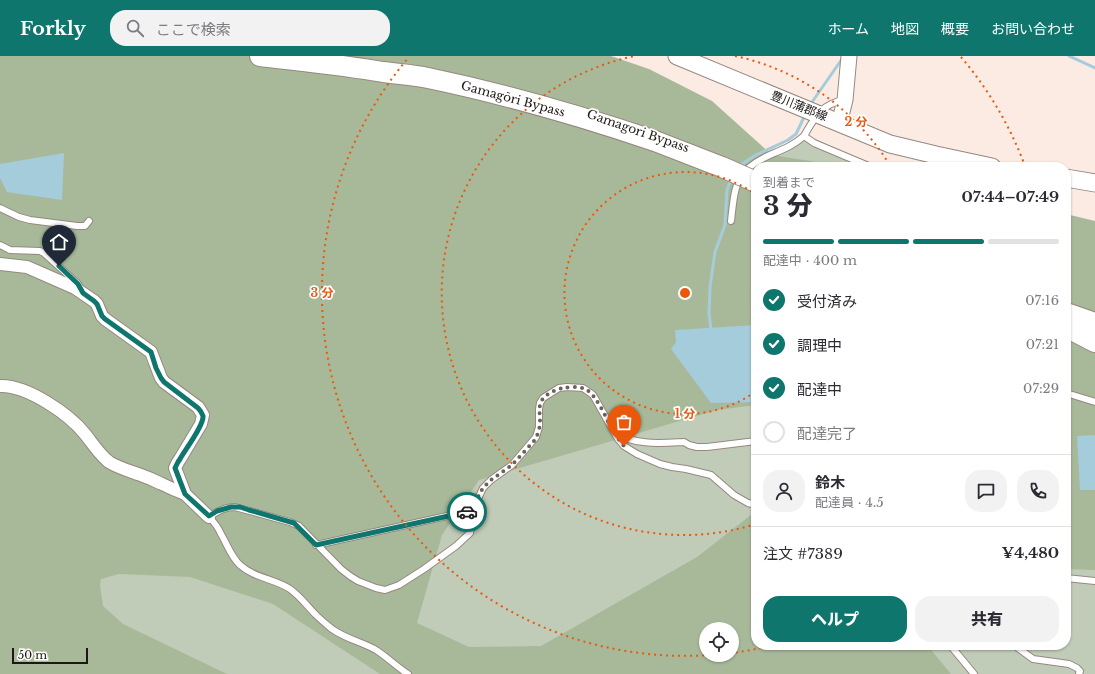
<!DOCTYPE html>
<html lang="ja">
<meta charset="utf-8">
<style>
body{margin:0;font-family:"Libre Baskerville","Noto Sans JP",serif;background:#f2f2f3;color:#2b2b33;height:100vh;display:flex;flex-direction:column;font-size:15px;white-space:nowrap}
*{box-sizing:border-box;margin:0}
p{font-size:13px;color:#7c7c81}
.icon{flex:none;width:22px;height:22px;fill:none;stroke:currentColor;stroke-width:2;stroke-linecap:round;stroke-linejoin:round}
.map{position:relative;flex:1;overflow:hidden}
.side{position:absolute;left:751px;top:106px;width:320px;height:488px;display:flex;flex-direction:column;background:#fff;border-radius:16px;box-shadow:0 1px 3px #0004}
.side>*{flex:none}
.tools{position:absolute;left:699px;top:566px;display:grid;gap:8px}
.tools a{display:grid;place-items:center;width:40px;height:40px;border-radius:50%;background:#fff;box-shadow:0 1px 3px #0004;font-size:20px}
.scale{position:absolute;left:12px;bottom:10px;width:76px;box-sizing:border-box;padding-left:4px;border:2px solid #1e1815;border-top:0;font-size:11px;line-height:14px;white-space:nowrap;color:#1e1815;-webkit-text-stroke:3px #fff;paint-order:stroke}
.pin{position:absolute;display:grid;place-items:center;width:34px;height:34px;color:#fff;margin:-41px -17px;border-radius:50% 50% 50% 0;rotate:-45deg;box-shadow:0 0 4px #0007}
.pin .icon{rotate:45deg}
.courier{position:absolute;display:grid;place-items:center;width:40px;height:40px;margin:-20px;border:3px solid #0f766e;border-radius:50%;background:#fff;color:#222;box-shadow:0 1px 5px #0007}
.summary em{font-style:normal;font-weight:800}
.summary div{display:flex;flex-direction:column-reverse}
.summary{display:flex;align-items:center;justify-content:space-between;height:68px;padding:0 12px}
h1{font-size:26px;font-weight:800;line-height:30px}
.bar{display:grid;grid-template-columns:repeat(4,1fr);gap:6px 4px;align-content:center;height:48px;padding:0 12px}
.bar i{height:5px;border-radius:3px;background:#e1e1e2}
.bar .active{background:#0f766e}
.bar p{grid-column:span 4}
.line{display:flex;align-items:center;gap:10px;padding:0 12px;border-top:1px solid #e1e1e2}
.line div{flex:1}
.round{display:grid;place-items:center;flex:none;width:42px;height:42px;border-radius:16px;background:#f2f2f3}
ol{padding:0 12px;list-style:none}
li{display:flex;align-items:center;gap:12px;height:44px}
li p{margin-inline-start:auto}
li .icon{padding:4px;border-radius:50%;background:#0f766e;color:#fff;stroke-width:4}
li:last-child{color:#7c7c81}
li i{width:22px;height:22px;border:2px solid #e1e1e2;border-radius:50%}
.primary-button{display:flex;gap:8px;margin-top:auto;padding:8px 12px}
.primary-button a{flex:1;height:46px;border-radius:16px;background:#0f766e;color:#fff;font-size:16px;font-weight:800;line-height:46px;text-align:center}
.primary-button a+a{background:#f2f2f3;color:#2b2b33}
header{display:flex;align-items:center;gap:24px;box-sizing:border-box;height:56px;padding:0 20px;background:#0f766e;color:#fff}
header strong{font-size:19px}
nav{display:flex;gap:22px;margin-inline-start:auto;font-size:14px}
.search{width:280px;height:36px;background:#f2f2f3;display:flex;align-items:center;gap:10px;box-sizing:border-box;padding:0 14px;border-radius:16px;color:#7c7c81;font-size:15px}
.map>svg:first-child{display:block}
.green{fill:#c1ccb8;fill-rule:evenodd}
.forest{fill:#a8b99a;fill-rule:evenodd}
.water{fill:#a5ccdb}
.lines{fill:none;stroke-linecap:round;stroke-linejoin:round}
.stream{stroke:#a5ccdb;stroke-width:3}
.service-casing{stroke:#968880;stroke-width:8}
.minor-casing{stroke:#968880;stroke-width:14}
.tertiary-casing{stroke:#968880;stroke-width:17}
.secondary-casing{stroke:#968880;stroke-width:19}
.trunk-casing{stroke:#968880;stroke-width:22}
.service{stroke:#fff;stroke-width:6}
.minor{stroke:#fff;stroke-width:12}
.tertiary{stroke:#fff;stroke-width:15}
.secondary{stroke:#fff;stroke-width:17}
.trunk{stroke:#fff;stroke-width:20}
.trunk-bridge-casing{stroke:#968880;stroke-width:22;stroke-linecap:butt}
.trunk-bridge{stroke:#fff;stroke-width:20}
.done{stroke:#6b625d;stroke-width:4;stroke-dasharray:0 7.2}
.route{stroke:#0f766e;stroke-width:5}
.ring{fill:none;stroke:#e8590c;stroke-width:2;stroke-dasharray:2 4}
.labels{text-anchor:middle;stroke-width:3.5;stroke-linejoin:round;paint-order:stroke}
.street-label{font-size:12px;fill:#1e1815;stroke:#fff}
.centre{fill:#e8590c;stroke:#fff;stroke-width:2}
.ring-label{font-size:12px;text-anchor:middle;font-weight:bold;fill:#e8590c;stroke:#fff;stroke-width:3.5;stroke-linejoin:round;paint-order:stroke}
</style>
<header>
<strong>Forkly</strong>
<div class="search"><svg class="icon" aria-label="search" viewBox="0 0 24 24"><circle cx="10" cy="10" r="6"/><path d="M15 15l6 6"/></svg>ここで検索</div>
<nav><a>ホーム</a><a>地図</a><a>概要</a><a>お問い合わせ</a></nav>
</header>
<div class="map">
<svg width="1095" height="618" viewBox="0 0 1095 618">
<rect width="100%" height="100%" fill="#fbebe3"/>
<path class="green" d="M 0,37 L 751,114 C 770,102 791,93 811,81 L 878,111 L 756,111 L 756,589 L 1066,589 L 1066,333 L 1095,342 L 1095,618 L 0,618 ZM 706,573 L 732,573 L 732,599 L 706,599 Z"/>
<g class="forest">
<path d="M 0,0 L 611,0 L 649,13 L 712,45 L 772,99 L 848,111 L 756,111 L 756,349 L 717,354 L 479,424 L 442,479 L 417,567 L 469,591 L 541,590 L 697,501 L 756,455 L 756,589 L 927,589 L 951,618 L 380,618 L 273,548 L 190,521 L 119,518 L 101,523 L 100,529 L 103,550 L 123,568 L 227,618 L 0,618 ZM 706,573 L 732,573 L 732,599 L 706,599 Z"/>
<polygon points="1066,158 1095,165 1095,514 1066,513"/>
</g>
<g class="water">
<polygon points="64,97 62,144 7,136 0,122 0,108"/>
<polygon points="756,269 756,346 711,347 671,293 676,286 675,274"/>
<polygon points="1095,379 1095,434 1080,434 1077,380"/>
</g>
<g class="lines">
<g class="stream">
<polyline points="1069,0 1095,12"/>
<polyline points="810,49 842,3"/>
<polyline points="739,110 756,99 788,84 796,78 805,59"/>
<polyline points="711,274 709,257 710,231 715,196 725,169 727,134 731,123"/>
</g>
<defs>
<g id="service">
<path d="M 845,44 C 822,47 814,62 804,80 L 814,87 L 871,111"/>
<polyline points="0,152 19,161 30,164 77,170 85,170 89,165"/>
<path d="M 731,165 C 735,129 735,114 772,98 C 784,93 794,89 804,80"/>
<polyline points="0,189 10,194 40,195 44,197 78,228 80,232"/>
<polyline points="1066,337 1095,346"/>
<path d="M 615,376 C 634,390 662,387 684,386 L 689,389 L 697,391 L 707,391 L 756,385"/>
<polyline points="316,489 474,454"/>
<polyline points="1066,522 1095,525"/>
<polyline points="950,589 974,618"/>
<polyline points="1014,589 1033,603 1069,608 1077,612 1080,615 1079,618"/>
<path d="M 408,618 C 397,611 387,601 376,594 C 362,586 346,583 332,573 C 326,568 321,564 316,559 C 307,550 300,540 290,533 C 275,523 254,522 240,509 C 231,501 227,488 221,478 C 218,471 214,466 209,461 C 217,455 225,451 235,451 L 290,466 L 299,470 L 341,513 L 350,520 L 358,525 L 376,532 L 385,534 L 399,529 L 424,513 L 456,490 L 470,477 L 476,447 L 483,432 L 491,424 L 512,409 L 536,381 L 539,371 L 539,353 L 540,347 L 543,342 L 559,332 L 567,331 L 583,332 L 586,334 L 593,339 L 618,383 L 624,390 L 637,398 L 660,408 L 672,411 L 686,413 L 711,419 L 734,439 L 748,447 L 756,449"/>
</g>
<g id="minor">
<polyline points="0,208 27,211 75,232 94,245 97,248 102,260 105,263 151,296 161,322 164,326 198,351 203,359 201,368 180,403 178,406 175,412 185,438 209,461"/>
<path d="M 0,330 C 27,329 69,358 85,378 C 93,388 99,398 109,406 C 120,413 134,416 146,421 C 152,423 157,426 162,428 C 170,432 177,435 185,438"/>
</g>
<polyline id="tertiary" points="840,64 845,44 849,0"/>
<g id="secondary">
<polyline points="677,0 890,88 936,99 992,111"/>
<polyline points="1066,122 1095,127"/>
</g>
<g id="trunk">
<path d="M 260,0 C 301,5 342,9 383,16 C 398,18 413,19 428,22 C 505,38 581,60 655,85"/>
<polyline points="1066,257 1095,267"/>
<polyline points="1066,271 1095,286"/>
</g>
</defs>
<use href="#service" class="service-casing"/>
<use href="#minor" class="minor-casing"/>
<use href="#tertiary" class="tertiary-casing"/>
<use href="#secondary" class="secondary-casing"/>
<use href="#trunk" class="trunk-casing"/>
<use href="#service" class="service"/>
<use href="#minor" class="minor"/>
<use href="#tertiary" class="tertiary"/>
<use href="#secondary" class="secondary"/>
<use href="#trunk" class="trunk"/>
<defs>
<polyline id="trunk-bridge" points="655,85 722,111 756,126"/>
</defs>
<use href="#trunk-bridge" class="trunk-bridge-casing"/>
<use href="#trunk-bridge" class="trunk-bridge"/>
</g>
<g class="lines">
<path class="done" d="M 467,456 L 474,454 L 478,441 L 483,432 L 491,424 L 512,409 L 534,385 C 538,379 540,372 540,365 C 540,358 538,351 542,344 C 546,338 556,333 563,332 C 570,331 580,330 587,334 C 597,340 607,364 613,375 C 616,380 620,385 624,390"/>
<path class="route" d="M 59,210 L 78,228 L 83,237 L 94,245 L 97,248 L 102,260 L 105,263 L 151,296 L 156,312 L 161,322 L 164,326 L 198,352 C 200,354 202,357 203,360 C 204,369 185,394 180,403 L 178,406 L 175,412 L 185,438 L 209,460 L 217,455 L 231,451 L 240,451 L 249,454 L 294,467 L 316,489 L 467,456"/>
</g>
<g class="ring">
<path d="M755 336A121 121 0 1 1 755 138"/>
<path d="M756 468A242 242 0 1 1 635 0M735 0A242 242 0 0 1 891 111"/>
<path d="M773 589A363 363 0 0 1 732 597M710 599A363 363 0 0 1 409 1M961 1A363 363 0 0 1 1025 110"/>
</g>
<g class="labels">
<g class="street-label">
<text transform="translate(513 43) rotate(15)" y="4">Gamagōri Bypass</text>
<text transform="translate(799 50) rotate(22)" y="4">豊川蒲郡線</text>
<text transform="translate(638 75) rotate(19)" y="4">Gamagori Bypass</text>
</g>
</g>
<circle cx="685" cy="237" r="6" class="centre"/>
<g class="ring-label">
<text x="856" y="70">2 分</text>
<text x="322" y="241">3 分</text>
<text x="685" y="362">1 分</text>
</g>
</svg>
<div class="tools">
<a><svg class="icon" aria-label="locate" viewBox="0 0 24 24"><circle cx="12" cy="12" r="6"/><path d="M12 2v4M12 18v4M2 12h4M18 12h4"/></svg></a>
</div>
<div class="scale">50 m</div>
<div class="pin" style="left:624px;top:390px;background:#ea580c"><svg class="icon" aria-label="bag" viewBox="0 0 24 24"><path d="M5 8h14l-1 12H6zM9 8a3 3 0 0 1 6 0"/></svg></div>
<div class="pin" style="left:59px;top:210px;background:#1f2937"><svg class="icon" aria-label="home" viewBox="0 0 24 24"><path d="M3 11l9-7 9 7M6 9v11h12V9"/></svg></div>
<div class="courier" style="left:467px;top:456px"><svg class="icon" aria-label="car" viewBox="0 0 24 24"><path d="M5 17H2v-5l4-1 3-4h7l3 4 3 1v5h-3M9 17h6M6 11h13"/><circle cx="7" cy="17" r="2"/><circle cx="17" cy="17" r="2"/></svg></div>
<section class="side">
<div class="summary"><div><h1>3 分</h1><p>到着まで</p></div><em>07:44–07:49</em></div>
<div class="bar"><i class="active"></i><i class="active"></i><i class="active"></i><i></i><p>配達中 · 400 m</p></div>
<ol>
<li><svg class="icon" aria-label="check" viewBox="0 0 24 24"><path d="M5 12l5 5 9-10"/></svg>受付済み<p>07:16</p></li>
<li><svg class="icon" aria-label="check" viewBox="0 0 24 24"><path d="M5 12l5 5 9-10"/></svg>調理中<p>07:21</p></li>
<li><svg class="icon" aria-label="check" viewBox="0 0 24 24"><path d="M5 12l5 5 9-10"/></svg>配達中<p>07:29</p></li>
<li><i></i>配達完了</li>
</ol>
<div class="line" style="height:72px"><a class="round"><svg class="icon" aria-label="person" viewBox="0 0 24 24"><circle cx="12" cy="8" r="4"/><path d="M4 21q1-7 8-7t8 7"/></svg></a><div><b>鈴木</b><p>配達員 · 4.5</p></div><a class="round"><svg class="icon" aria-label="chat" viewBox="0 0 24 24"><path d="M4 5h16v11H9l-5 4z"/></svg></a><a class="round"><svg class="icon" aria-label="phone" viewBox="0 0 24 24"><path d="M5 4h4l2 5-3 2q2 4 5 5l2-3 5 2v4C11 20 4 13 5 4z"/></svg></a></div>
<div class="line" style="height:52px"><div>注文 #7389</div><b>¥4,480</b></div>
<div class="primary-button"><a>ヘルプ</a><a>共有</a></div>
</section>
</div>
